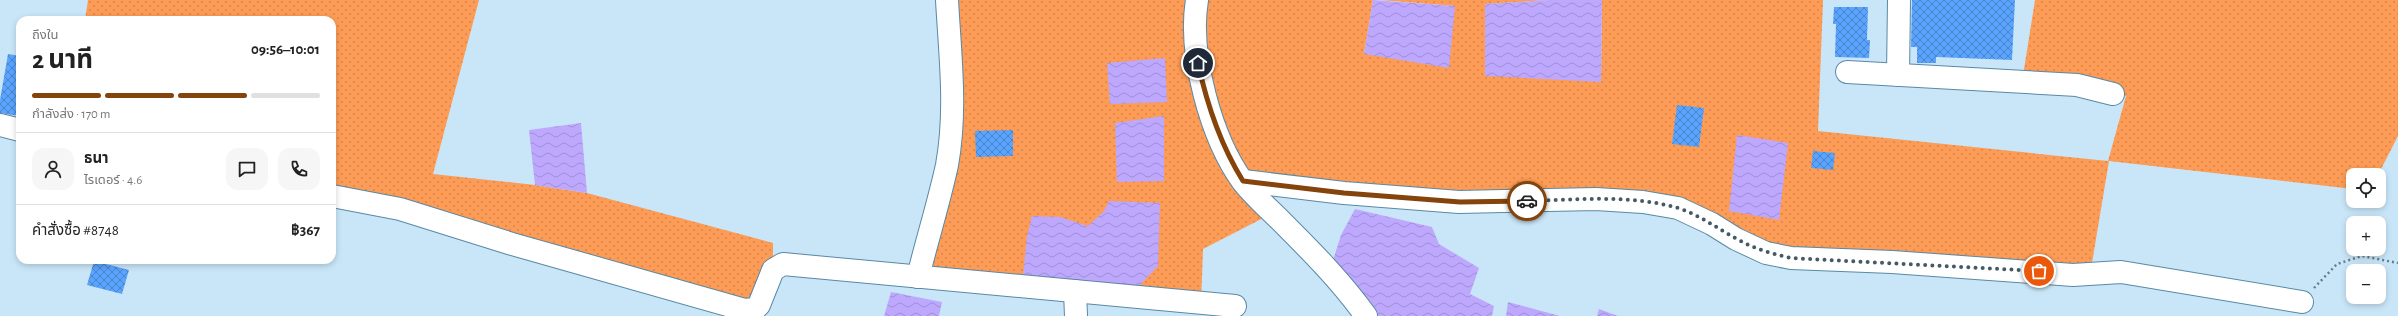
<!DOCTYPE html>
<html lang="th">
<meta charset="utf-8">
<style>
body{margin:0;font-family:"Alegreya Sans","Noto Sans Thai",sans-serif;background:#f6f6f6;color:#222;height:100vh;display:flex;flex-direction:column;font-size:15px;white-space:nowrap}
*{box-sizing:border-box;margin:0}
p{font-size:13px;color:#767676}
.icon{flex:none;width:22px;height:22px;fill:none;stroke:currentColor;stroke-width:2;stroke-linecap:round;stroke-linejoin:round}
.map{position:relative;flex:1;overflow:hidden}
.details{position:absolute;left:16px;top:16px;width:320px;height:248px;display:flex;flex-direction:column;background:#fff;border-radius:12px;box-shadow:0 2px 6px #0003}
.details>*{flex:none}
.buttons{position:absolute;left:2346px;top:168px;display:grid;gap:8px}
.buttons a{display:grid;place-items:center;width:40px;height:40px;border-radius:8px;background:#fff;box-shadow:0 2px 6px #0003;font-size:20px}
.pin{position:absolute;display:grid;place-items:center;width:34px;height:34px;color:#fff;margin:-17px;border:2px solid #fff;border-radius:50%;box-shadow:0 1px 4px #0007}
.courier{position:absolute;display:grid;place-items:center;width:40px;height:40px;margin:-20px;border:3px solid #84440b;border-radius:50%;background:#fff;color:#222;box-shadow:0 1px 5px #0007}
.headline em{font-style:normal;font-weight:700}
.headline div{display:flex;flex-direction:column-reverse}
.headline{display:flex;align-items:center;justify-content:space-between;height:68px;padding:0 16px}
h1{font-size:26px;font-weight:700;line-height:30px}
.bar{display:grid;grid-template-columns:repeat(4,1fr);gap:6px 4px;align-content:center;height:48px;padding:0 16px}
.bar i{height:5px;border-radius:3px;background:#e0e0e0}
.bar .on{background:#84440b}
.bar p{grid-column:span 4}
.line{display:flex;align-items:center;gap:10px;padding:0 16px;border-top:1px solid #e0e0e0}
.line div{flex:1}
.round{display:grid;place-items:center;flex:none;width:42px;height:42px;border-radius:12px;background:#f6f6f6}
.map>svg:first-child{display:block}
.grass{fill:url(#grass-dots)}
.water{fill:url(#water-waves)}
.building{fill:url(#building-cross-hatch)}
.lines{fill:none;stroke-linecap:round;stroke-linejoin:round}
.minor-casing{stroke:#5989a4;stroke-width:24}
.path{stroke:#677d8b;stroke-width:2.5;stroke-dasharray:2 3;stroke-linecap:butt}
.minor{stroke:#fff;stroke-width:22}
.done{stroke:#465a66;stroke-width:4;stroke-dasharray:0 7.2}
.route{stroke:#84440b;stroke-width:5}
</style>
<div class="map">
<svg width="2398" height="316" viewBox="0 0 2398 316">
<defs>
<pattern id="grass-dots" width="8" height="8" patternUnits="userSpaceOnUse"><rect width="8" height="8" fill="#fd9c56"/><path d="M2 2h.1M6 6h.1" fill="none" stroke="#d7854a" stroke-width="1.8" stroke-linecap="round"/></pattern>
<pattern id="water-waves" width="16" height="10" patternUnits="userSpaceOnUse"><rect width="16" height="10" fill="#bda8fd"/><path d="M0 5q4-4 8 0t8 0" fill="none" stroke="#a18fd8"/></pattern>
<pattern id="building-cross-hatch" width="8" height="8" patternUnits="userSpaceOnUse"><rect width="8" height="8" fill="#5ba4fd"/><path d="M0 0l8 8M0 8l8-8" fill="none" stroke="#4984cc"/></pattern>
</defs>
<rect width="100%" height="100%" fill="#c9e6f8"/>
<g class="grass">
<polygon points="88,0 479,0 433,174 535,185 587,193 773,243 773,270 759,305 332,196 332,20 85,20"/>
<polygon points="947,0 1373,0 1364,54 1455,6 1380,0 1549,0 1485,4 1601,82 1602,0 1823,0 1818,131 2108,161 2126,96 2022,82 2035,0 2398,0 2398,136 2378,175 2353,175 2353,189 2109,161 2090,275 1791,258 1678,208 1244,181 1273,213 1203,249 1201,303 918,277 947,164"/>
</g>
<g class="water">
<polygon points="1373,0 1455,6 1449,68 1364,54"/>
<polygon points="1549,0 1602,0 1601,82 1485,76 1485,4"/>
<polygon points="1165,58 1167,102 1110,104 1107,63"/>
<polygon points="1164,116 1164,181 1117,182 1115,123"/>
<polygon points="581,123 587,193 535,185 529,130"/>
<polygon points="1737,135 1788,143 1779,220 1729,211"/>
<polygon points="1109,201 1160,203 1158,266 1139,286 1023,275 1027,236 1032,216 1060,217 1088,226 1104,211"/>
<polygon points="1355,209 1432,227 1439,244 1479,268 1470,294 1494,306 1492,316 1366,316 1330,270 1341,235"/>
<polygon points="891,292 942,302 939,316 884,316"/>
<polygon points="1508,302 1560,316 1506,316"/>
<polygon points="1599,309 1618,316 1597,316"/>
</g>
<g class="building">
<polygon points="1912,0 2015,0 2012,60 1936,57 1936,63 1917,63 1917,47 1911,47"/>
<polygon points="1834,7 1868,7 1867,40 1870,40 1869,58 1835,57 1836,24 1833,24"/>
<polygon points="8,54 20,56 20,116 0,113 0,100"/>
<polygon points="1677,105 1704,108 1699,147 1672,144"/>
<polygon points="1013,130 1013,156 976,157 975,131"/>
<polygon points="1813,151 1835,153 1833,170 1811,168"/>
<polygon points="94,261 129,270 122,294 87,285"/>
</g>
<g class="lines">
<defs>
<g id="minor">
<path d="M 1197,0 C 1188,54 1211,138 1243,182 C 1254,196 1268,208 1281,221 C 1311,251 1341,281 1366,316"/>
<polyline points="1847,72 2077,85 2113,94"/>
<polyline points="1898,75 1899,0"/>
<polyline points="0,125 20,130"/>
<polyline points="1243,181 1344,193 1459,202 1596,199 1643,202 1678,208 1712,224 1736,239 1766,253 1791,258 1892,262 2073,275 2121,272 2302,302"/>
<polyline points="332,196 400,209 512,244 745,310 755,309 759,305 773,270 783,264 1235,306"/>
<path d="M 918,277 C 927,240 939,202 947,165 C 957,110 950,55 947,0"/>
<polyline points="1075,291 1076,316"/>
</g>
</defs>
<use href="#minor" class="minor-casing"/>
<polyline class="path" points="2314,288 2337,264 2362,256 2398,263"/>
<use href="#minor" class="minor"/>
</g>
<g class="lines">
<path class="done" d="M 1527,201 C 1576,200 1630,194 1678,208 C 1700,215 1718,229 1737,239 C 1755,249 1772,254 1791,258 L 2039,271"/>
<path class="route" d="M 1198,63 C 1207,105 1220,144 1243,181 L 1344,193 L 1460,202 L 1527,201"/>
</g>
</svg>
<div class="buttons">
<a><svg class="icon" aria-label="locate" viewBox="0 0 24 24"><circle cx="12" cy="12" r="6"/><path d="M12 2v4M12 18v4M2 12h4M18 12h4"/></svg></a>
<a>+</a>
<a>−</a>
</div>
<div class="pin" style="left:2039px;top:271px;background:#ea580c"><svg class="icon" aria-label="bag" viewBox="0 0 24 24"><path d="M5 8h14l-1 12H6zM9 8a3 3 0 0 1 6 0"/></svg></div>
<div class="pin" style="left:1198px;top:63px;background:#1f2937"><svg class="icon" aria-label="home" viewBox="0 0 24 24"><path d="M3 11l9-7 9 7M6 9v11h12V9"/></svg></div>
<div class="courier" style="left:1527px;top:201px"><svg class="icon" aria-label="car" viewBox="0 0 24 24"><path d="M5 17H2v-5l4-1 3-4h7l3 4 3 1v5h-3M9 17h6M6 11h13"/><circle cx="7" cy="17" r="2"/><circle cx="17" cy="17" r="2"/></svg></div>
<section class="details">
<div class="headline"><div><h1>2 นาที</h1><p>ถึงใน</p></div><em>09:56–10:01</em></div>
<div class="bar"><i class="on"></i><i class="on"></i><i class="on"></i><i></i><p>กำลังส่ง · 170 m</p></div>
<div class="line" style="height:72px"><a class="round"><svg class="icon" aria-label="person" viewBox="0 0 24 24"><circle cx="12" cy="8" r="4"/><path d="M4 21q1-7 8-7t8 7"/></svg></a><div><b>ธนา</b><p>ไรเดอร์ · 4.6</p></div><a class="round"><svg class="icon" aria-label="chat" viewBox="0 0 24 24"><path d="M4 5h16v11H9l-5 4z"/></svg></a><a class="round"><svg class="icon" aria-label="phone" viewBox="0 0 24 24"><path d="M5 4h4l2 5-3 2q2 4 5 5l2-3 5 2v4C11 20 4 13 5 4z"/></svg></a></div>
<div class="line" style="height:52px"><div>คำสั่งซื้อ #8748</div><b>฿367</b></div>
</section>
</div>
